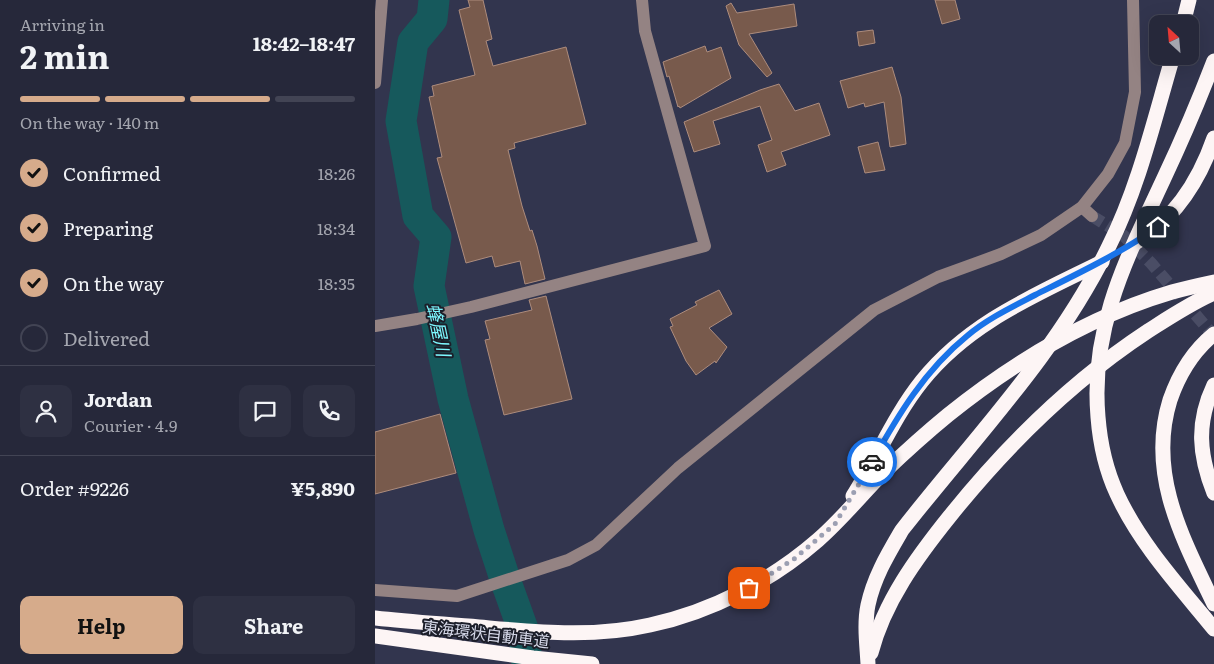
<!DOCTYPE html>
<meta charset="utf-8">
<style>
body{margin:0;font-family:Literata,"Noto Sans JP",serif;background:#2e3042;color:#f1f3f6;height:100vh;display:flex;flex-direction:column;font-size:19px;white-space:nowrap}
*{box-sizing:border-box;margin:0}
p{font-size:16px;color:#a4a6af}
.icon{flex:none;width:28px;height:28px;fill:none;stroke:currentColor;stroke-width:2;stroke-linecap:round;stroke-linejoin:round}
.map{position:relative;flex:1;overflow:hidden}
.sheet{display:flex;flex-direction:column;background:#26283a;width:375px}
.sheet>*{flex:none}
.needle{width:32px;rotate:334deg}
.controls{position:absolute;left:774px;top:15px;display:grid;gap:10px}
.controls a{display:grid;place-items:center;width:50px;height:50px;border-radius:10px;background:#26283a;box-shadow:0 5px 20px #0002,0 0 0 1px #424454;font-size:25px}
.pin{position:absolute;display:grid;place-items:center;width:42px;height:42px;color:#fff;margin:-21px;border-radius:10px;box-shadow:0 2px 8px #0006}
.courier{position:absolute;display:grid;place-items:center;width:50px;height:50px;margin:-25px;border:4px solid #1a73e8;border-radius:50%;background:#fff;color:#222;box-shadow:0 1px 6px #0007}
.overview em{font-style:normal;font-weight:700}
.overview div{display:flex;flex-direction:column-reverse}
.overview{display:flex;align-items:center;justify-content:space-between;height:85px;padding:0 20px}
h1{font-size:32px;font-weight:700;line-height:38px}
.bar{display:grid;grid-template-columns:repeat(4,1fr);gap:8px 5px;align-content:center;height:60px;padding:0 20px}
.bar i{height:6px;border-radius:4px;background:#424454}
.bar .current{background:#d6ab8b}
.bar p{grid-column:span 4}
.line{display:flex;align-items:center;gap:12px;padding:0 20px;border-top:1px solid #424454}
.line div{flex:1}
.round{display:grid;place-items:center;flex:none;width:52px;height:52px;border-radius:10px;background:#2e3042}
ol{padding:0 20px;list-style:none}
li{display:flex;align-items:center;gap:15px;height:55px}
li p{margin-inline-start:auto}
li .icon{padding:5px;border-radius:50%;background:#d6ab8b;color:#111;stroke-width:4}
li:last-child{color:#a4a6af}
li i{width:28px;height:28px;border:2px solid #424454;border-radius:50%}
.button{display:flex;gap:10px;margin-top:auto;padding:10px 20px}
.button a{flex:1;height:58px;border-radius:10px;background:#d6ab8b;color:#111;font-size:20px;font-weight:700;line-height:58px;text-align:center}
.button a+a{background:#2e3042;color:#f1f3f6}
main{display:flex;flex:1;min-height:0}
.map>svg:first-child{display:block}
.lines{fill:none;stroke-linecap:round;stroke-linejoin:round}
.river{stroke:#16595c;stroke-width:31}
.building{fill:#785a4c;stroke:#ad8c7d}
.minor-tunnel{stroke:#4a4d65;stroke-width:12;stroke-dasharray:12 6;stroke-linecap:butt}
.minor{stroke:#948383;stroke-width:12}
.highway{stroke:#fdf5f5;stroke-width:15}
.done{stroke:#9c9fb2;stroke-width:5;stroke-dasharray:0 9}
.route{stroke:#1a73e8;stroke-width:6}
.labels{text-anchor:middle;stroke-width:4;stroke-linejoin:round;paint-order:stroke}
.street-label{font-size:16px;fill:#d5d8e8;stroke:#1c1e29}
.water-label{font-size:18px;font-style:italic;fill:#7df8ff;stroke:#1c1e29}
</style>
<main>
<section class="sheet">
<div class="overview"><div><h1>2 min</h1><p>Arriving in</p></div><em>18:42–18:47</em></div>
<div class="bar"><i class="current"></i><i class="current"></i><i class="current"></i><i></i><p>On the way · 140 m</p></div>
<ol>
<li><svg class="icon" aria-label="check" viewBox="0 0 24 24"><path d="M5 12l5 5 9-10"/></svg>Confirmed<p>18:26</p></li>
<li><svg class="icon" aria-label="check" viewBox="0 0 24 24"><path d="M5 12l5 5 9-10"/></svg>Preparing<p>18:34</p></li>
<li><svg class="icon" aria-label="check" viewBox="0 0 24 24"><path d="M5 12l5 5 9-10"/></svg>On the way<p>18:35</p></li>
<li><i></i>Delivered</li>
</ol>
<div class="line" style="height:90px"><a class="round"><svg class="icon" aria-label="person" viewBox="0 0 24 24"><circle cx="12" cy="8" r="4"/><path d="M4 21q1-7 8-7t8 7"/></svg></a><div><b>Jordan</b><p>Courier · 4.9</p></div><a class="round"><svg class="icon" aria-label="chat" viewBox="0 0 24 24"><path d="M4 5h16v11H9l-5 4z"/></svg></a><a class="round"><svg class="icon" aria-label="phone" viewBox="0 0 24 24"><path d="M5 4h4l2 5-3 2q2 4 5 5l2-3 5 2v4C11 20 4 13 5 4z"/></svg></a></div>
<div class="line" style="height:65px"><div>Order #9226</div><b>¥5,890</b></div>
<div class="button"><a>Help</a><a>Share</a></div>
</section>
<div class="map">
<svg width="839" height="664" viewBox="0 0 839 664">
<rect width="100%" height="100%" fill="#32354e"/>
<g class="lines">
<polyline class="river" points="59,0 57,19 38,42 26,121 43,216 61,237 54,286 78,399 114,530 131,582 149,632 152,664"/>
</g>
<g class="building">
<polygon points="93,0 108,0 117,39 111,41 118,66 191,47 211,124 139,143 140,148 133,150 147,206 155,231 157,230 162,246 170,279 150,284 145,261 120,267 117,256 91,263 62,158 67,157 54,97 59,96 57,86 100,75 84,10 95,7"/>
<polygon points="560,0 580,0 585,19 567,24"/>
<polygon points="356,3 362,13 419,4 422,26 374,34 397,73 392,77 364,45 351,6"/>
<polygon points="498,30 500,43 484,46 482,32"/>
<polygon points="330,46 332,52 346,47 356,78 305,108 304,106 303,107 294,76 292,77 288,62"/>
<polygon points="517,67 526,97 531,144 515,147 509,102 490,107 489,103 473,108 465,81"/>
<polygon points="404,84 420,111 444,103 455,135 406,152 411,165 392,172 383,145 397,140 385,106 338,121 345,144 319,152 309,122 385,90"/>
<polygon points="503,142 510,170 490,173 483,147"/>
<polygon points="344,290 357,314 334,328 352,347 341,363 340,361 321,375 311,361 295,327 298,326 295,319 322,305 320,302"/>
<polygon points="171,296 197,399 129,415 110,340 115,339 110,321 157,310 154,300"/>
<polygon points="65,414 81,473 0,494 0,432"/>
</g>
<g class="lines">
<polyline class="minor-tunnel" points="717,216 748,235 776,263 839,336"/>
<g class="minor">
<polyline points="0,83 7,0"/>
<polyline points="707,207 717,216"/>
<polyline points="0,326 42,319 96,307 330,246 270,31 267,0"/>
<polyline points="0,590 82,596 193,560 221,545 303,468 499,310 563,277 626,254 666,235 707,207 733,174 750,143 760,92 758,0"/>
</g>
<g class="highway">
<polyline points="808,24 814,0"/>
<path d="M 839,61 C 824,100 808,138 790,176 C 753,256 715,326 723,417 C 725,443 731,470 742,494 C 765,544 804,586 839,629"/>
<path d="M 760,243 C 800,219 824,181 839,138"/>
<path d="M 839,334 C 818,351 804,374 795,400 C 772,474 808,539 839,604"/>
<path d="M 839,385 C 821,423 824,455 839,493"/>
<path d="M 478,496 C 502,458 519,416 547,381 C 594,322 661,295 727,262"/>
<path d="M 0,618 C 35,622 70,624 104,627 C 162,632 218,638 275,625 C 336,612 396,581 443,540 C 467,519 487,494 509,472 C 530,452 551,433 573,415 C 639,362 716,316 797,292 C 811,288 825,285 839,282"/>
<polyline points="0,636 158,658 217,664"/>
<path d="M 496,653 C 509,602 542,557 575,516 C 632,445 697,381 773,331 C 795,317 816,303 839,293"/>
<path d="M 493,664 C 492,645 489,624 493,605 C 499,577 513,554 527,530 C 599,438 683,352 734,246 C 764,186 779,120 798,56"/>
</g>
</g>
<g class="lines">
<polyline class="done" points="374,588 419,559 460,524 497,462"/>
<path class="route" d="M 497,462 C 523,415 550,370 592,336 C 612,319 637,307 660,295 C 702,274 744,254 783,227"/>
</g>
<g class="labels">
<g class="street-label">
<text transform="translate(111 634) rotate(7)" y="6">東海環状自動車道</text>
</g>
<g class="water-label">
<text transform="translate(63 330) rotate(78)" y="6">蜂屋川</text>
</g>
</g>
</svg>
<div class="controls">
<a><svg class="needle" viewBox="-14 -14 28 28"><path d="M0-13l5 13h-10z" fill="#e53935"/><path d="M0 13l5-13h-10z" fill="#a4a6af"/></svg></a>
</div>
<div class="pin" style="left:374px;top:588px;background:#ea580c"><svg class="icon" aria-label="bag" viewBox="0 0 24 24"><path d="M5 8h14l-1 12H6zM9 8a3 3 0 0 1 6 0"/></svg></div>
<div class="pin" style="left:783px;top:227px;background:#1f2937"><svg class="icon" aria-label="home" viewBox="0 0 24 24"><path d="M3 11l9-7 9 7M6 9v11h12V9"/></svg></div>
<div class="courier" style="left:497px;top:462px"><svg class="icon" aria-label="car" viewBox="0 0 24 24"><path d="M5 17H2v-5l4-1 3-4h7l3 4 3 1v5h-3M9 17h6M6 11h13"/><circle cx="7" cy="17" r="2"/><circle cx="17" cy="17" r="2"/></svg></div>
</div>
</main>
